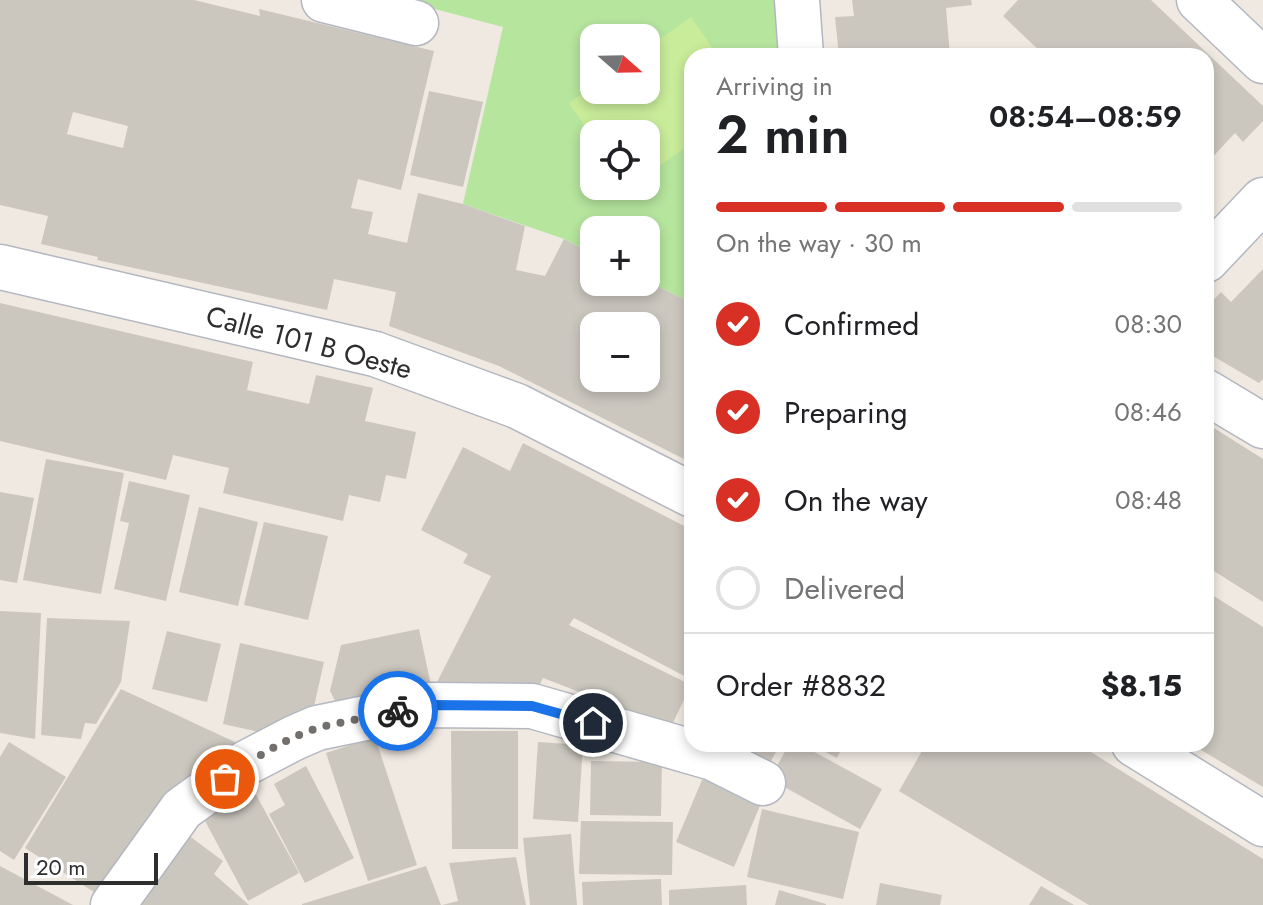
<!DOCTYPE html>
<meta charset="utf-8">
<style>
body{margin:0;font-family:Jost,sans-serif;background:#f2f2f2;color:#202124;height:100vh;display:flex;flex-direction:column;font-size:30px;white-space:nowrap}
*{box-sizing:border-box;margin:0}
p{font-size:26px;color:#757577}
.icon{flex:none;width:44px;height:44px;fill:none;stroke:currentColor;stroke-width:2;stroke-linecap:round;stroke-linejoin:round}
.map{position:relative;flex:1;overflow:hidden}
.panel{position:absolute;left:684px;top:48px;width:530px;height:704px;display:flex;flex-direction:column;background:#fff;border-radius:24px;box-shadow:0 4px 12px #0003}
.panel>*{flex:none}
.needle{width:52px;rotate:110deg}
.buttons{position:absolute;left:580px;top:24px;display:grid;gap:16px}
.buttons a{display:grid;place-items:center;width:80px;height:80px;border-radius:16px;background:#fff;box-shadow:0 4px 12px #0003;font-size:40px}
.scale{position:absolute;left:24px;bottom:20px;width:134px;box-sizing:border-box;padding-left:8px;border:4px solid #2e2e2e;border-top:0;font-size:22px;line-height:28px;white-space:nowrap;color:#2e2e2e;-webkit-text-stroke:6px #fff;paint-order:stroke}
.pin{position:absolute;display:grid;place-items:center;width:68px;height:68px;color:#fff;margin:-34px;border:4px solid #fff;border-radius:50%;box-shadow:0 2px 8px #0007}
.courier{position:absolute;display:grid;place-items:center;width:80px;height:80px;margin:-40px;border:6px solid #1a73e8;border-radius:50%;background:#fff;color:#222;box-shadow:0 2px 10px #0007}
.summary em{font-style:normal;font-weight:600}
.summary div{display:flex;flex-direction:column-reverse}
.summary{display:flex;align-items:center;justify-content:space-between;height:136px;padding:0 32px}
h1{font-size:52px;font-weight:600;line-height:60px}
.bar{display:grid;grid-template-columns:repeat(4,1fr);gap:12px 8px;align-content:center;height:96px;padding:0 32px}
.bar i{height:10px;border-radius:6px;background:#e0e0e0}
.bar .current{background:#d93025}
.bar p{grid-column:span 4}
.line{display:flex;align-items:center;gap:20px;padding:0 32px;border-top:2px solid #e0e0e0}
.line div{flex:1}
ol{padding:0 32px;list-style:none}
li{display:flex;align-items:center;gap:24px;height:88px}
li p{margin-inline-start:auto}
li .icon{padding:8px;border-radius:50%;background:#d93025;color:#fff;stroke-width:4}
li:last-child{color:#757577}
li i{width:44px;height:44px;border:4px solid #e0e0e0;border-radius:50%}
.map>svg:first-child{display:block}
.green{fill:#b6e59e;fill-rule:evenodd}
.pitch{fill:#c9ec9a}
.building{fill:#cbc7bf;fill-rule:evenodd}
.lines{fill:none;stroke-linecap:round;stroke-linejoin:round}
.street-casing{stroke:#b4b7c1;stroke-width:47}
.street{stroke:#fff;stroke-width:44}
.done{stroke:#726f6d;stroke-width:8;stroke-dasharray:0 14.4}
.route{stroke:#1a73e8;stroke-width:10}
.labels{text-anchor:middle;stroke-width:6;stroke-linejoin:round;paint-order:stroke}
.street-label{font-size:28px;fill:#2e2e2e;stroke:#fff}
</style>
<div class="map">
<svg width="1263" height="905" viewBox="0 0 1263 905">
<rect width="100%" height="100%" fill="#efe9e1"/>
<path class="green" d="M 401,0 L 778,0 L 783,56 L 692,56 L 692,284 L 684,299 L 646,281 L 646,230 L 594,230 L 594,255 L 564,239 L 463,204 L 503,27 ZM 594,38 L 646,38 L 646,90 L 594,90 ZM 594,134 L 646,134 L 646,186 L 594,186 Z"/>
<polygon class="pitch" points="691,17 718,56 692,56 692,143 646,175 646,134 594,134 594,140 569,103 594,85 594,90 646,90 646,49"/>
<g class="building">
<path d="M 0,0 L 194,0 L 260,16 L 259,9 L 434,51 L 401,190 L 358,179 L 351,208 L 373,212 L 368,234 L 407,243 L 418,193 L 463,204 L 525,226 L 516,270 L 545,276 L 564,239 L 594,255 L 594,282 L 646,281 L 684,299 L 692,284 L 692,463 L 499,366 L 389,326 L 396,292 L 334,279 L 327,310 L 97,260 L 98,257 L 41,244 L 48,216 L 0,205 ZM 73,112 L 128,126 L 123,148 L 67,134 ZM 594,326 L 646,326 L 646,378 L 594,378 Z"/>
<polygon points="852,0 971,0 972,5 946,8 950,56 839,56 835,17 854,16"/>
<polygon points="1018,0 1151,0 1263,106 1263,121 1243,142 1235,133 1206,164 1206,56 1045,56 1003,16"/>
<polygon points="429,91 483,102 463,187 410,175"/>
<polygon points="1263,269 1263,379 1259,383 1206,352 1206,308 1221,292 1231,302"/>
<polygon points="0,303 253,362 247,390 309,404 316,375 373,388 365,421 416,432 406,479 386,475 380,502 349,495 343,521 223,493 229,468 173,455 166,480 0,441"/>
<polygon points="1206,423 1263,459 1263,602 1206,566"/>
<polygon points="523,443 692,530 692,680 574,618 569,625 691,685 671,727 543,678 539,686 433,690 491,576 463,563 468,554 421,530 463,447 510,471"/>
<polygon points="46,459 124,473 101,594 23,580"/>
<polygon points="129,481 190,495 166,601 114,589 129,523 120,521"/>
<polygon points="0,492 34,498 17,583 0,580"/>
<polygon points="199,507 258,522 238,606 179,592"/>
<polygon points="264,522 328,536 308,620 244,605"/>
<polygon points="1206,591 1263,627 1263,787 1191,744 1206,744"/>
<polygon points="0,611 41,613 35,739 0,733"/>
<polygon points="47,618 130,621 121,682 96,724 85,723 81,739 41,735"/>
<polygon points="419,629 432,690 340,710 330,691 341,645"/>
<polygon points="167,631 221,644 207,702 152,689"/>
<polygon points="240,643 324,662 312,715 260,732 223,724"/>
<polygon points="121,689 237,743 97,894 25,848"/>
<polygon points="451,731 518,731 518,849 452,849"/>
<polygon points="375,737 417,865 368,881 326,753"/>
<polygon points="9,742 66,777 14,860 0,851 0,757"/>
<polygon points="538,742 583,745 578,822 533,819"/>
<polygon points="704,744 780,744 763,776"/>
<polygon points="789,744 800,744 882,789 860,829 770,779"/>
<polygon points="810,744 844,744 837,758"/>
<polygon points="926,744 1078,744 1263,859 1263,905 1089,905 899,791"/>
<polygon points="591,761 662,762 661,816 590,815"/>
<polygon points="306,766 354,858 305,883 269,814 285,805 274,784"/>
<polygon points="704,775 762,801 734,867 676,842"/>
<polygon points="254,791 299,873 248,901 204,819"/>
<polygon points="762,809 859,832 843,899 747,877"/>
<polygon points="581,821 673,822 672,875 579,874"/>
<polygon points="571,834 577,905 530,905 523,838"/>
<polygon points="188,835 223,861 214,874 249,905 137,905"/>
<polygon points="516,857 526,905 442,905 458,901 449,863"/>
<polygon points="0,866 73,905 0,905"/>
<polygon points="426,866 441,905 302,905 302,904"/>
<polygon points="661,879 662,905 583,905 582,882"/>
<polygon points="880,883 942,895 940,905 876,905"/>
<polygon points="746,885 747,905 669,905 669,890"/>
<polygon points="1041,886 1074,905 1029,905"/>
<polygon points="779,890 826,904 826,905 775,905"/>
</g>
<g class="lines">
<defs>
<g id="street">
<polyline points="324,0 416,23"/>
<polyline points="797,0 801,56"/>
<polyline points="1199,0 1263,61"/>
<polyline points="1206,260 1263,200"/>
<polyline points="0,267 375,354 517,406 692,495"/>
<polyline points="1206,392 1263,426"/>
<polyline points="1134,744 1263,824"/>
<polyline points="113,905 182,809 246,763 294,738 317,728 429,705 532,706 713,758 763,783"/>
</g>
</defs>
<use href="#street" class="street-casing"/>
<use href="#street" class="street"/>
</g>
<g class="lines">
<path class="done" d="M 225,779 C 253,759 285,738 318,728 C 344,721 372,717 398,711"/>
<polyline class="route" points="398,711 429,705 532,706 593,723"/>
</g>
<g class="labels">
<g class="street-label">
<text transform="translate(309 342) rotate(15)" y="10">Calle 101 B Oeste</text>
</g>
</g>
</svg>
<div class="buttons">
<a><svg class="needle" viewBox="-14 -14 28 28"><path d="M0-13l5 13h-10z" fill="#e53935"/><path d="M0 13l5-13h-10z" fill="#757577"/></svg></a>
<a><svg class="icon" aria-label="locate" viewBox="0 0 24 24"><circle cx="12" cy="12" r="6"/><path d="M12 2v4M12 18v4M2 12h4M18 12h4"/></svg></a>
<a>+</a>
<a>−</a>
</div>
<div class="scale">20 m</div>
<div class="pin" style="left:225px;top:779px;background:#ea580c"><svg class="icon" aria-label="bag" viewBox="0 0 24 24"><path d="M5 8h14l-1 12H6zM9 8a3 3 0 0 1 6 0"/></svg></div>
<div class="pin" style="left:593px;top:723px;background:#1f2937"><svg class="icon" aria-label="home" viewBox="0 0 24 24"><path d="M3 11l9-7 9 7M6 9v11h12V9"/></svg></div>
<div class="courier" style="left:398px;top:711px"><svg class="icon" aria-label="bike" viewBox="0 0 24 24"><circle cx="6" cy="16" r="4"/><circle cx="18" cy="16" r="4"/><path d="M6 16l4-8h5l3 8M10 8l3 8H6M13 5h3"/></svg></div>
<section class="panel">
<div class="summary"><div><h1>2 min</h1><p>Arriving in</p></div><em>08:54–08:59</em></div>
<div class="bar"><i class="current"></i><i class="current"></i><i class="current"></i><i></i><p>On the way · 30 m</p></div>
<ol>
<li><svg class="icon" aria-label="check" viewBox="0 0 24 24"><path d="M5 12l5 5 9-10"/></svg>Confirmed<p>08:30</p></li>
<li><svg class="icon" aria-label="check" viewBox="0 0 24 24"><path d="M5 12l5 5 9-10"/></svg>Preparing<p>08:46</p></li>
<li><svg class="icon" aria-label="check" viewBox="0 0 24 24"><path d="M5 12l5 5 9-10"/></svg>On the way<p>08:48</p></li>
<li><i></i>Delivered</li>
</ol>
<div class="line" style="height:104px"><div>Order #8832</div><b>$8.15</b></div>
</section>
</div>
